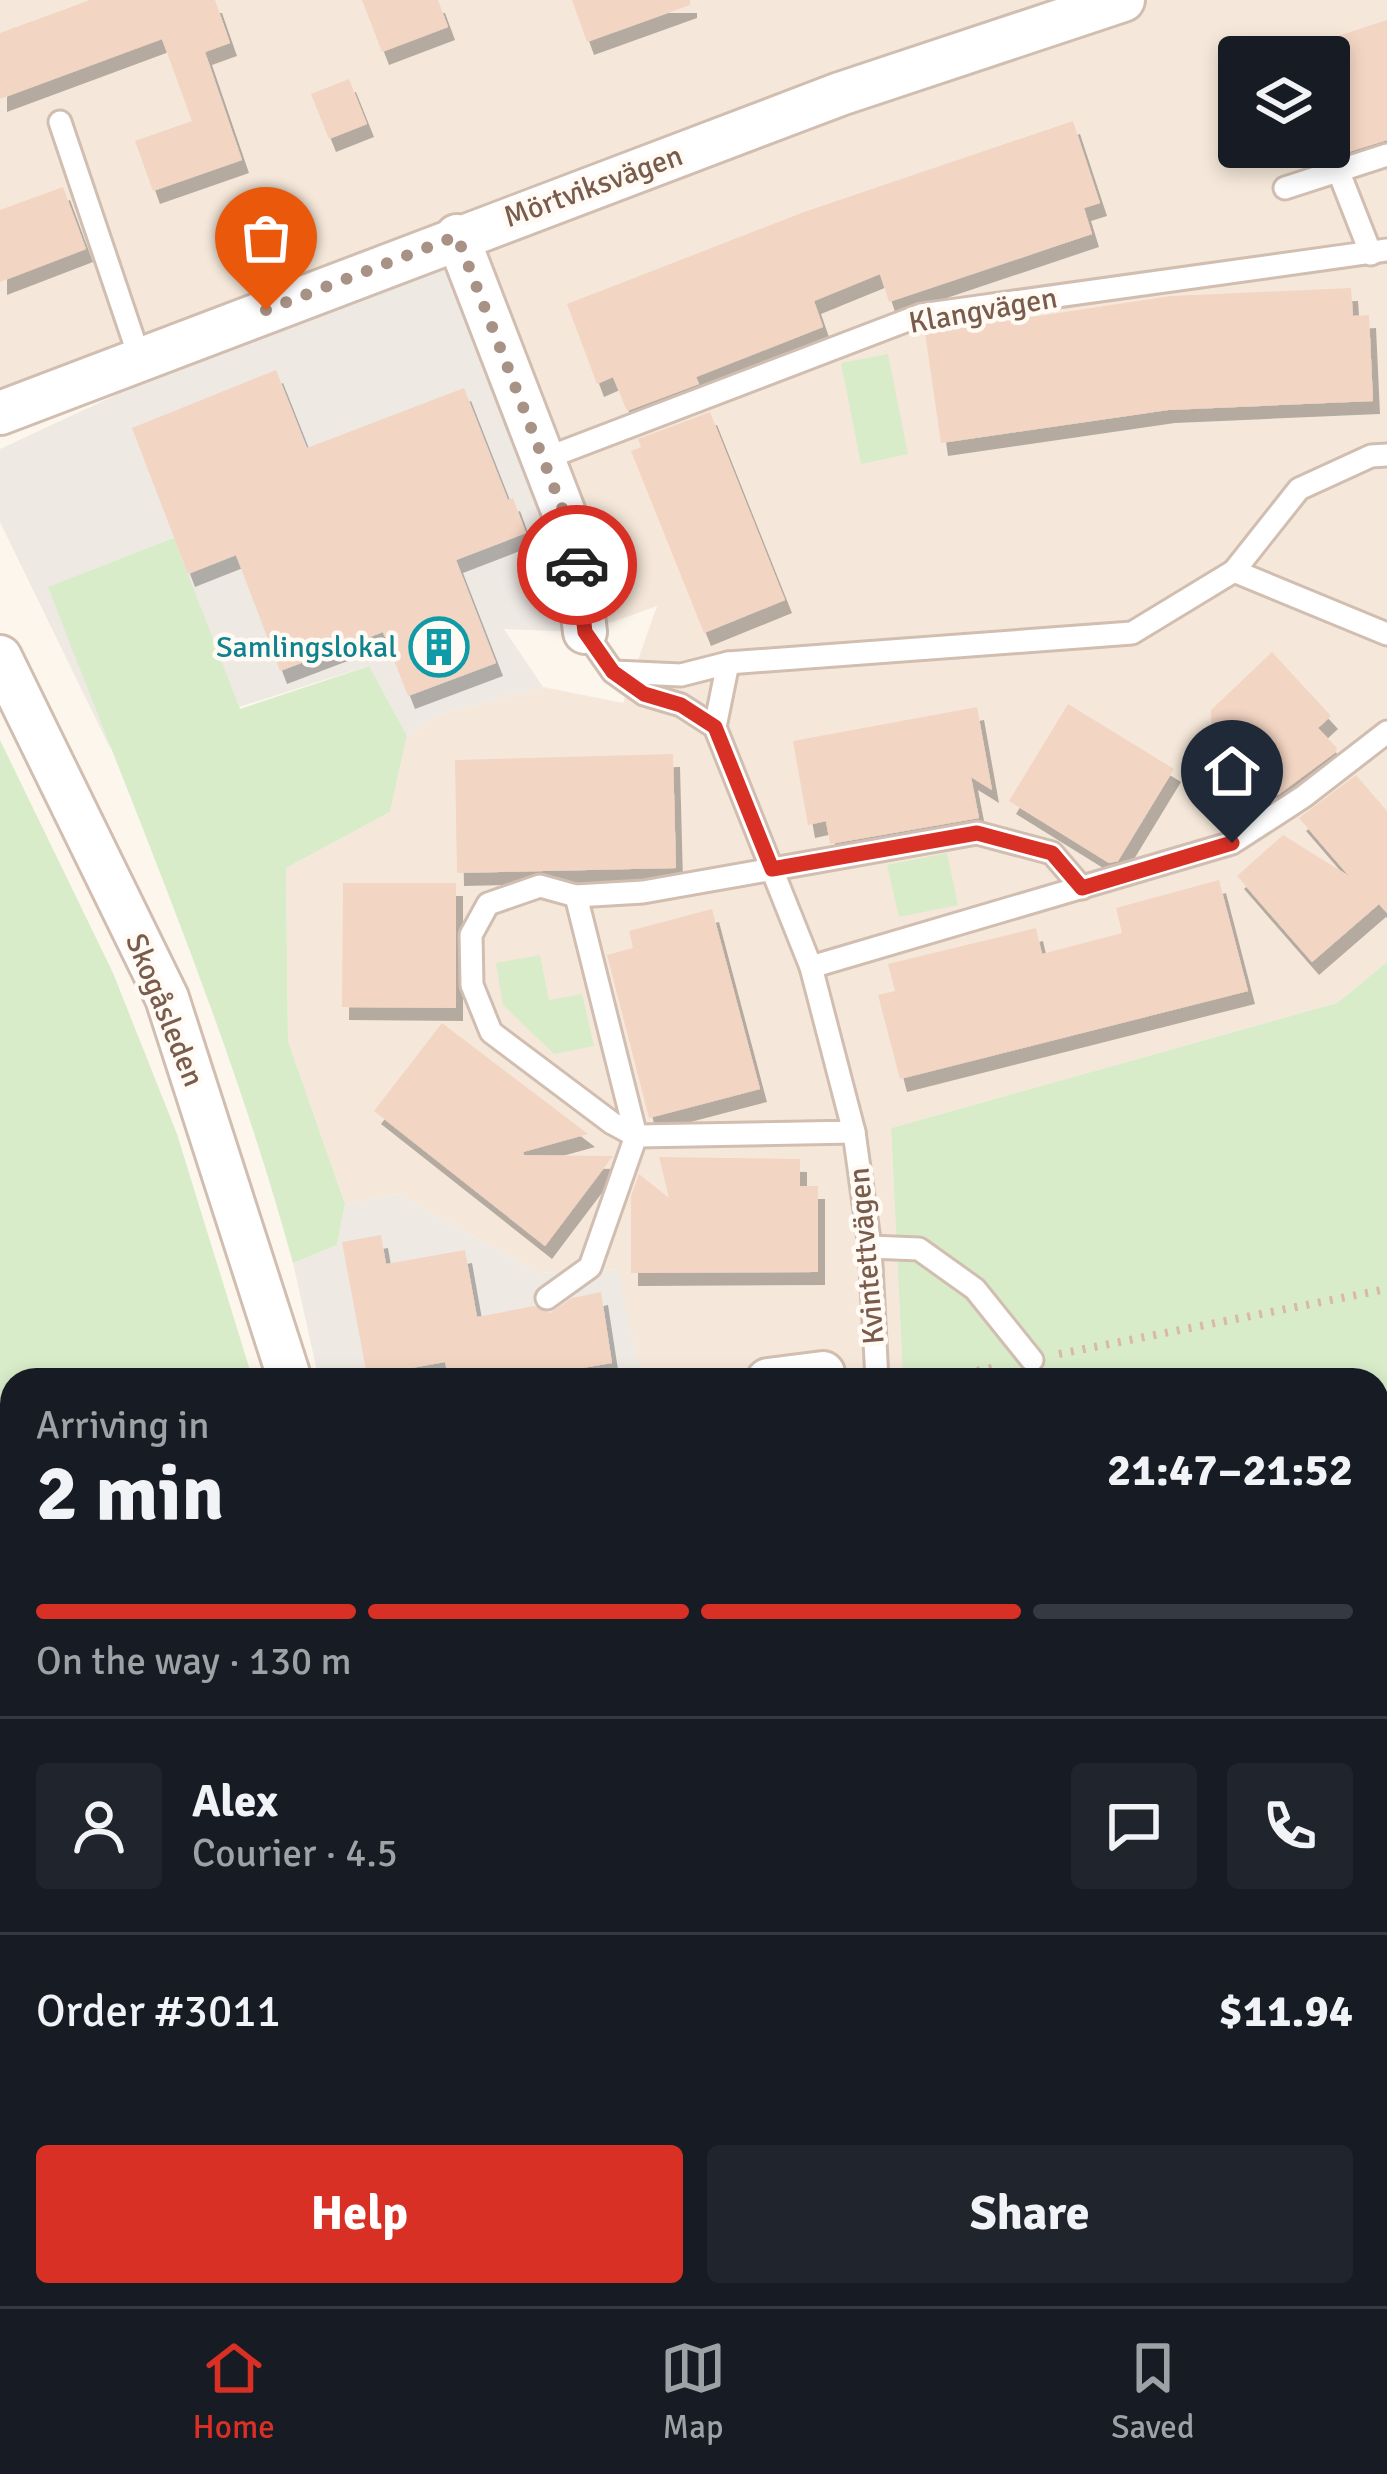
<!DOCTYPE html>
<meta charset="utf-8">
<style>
body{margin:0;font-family:Signika,sans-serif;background:#20242c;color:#f1f3f6;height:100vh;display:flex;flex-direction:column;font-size:45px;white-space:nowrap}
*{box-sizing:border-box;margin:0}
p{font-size:39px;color:#9ea1a6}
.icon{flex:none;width:66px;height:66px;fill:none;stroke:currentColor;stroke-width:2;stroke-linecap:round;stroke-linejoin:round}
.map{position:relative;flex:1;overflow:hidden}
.drawer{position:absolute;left:0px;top:1368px;width:1389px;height:939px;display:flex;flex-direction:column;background:#171b24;border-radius:36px 36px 0 0;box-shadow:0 6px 18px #0003}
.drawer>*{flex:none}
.fabs{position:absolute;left:1218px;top:36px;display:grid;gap:24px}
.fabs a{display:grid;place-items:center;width:132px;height:132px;border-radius:12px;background:#171b24;box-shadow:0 6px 18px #0003;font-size:60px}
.pin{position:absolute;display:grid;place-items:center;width:102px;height:102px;color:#fff;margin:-123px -51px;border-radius:50% 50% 50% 0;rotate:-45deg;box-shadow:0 0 12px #0007}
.pin .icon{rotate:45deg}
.courier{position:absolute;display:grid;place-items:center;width:120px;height:120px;margin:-60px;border:9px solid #d93025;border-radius:50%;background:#fff;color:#222;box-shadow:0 3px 15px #0007}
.overview em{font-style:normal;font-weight:700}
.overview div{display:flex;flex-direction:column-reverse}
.overview{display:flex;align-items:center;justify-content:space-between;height:204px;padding:0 36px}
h1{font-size:78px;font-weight:700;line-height:90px}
.bar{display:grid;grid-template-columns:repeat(4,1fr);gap:18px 12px;align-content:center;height:144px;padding:0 36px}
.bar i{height:15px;border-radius:9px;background:#363941}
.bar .on{background:#d93025}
.bar p{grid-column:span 4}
.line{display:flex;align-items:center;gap:30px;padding:0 36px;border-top:3px solid #363941}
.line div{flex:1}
.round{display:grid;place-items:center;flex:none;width:126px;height:126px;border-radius:12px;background:#20242c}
.button{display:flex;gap:24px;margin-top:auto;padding:24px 36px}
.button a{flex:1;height:138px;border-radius:12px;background:#d93025;color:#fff;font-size:48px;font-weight:700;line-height:138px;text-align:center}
.button a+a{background:#20242c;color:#f1f3f6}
.dock{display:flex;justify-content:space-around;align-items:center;height:168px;border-top:3px solid #363941;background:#171b24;font-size:33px;color:#9ea1a6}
.dock a{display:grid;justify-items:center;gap:6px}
.dock .on{color:#d93025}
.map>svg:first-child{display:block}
.residential{fill:#f5e8da;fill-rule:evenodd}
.industrial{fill:#efe9e4}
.education{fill:#f3e8fa}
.green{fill:#d8ecc9}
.building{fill:#f3d5c3;filter:url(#shadow)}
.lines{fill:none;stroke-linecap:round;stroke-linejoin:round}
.lane-casing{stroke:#d1beb0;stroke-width:27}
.street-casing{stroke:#d1beb0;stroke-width:48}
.path{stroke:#d9b8a5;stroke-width:8;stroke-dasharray:3 9;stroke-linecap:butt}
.lane{stroke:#fff;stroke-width:21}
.street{stroke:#fff;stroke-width:42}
.done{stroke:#a89285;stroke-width:12;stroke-dasharray:0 21.6}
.route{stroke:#d93025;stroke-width:15}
.labels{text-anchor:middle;stroke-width:9;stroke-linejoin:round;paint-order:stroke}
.street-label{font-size:30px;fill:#7a5c4d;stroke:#fffaf3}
.culture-label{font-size:30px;fill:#0d838f;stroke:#fffaf3;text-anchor:end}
</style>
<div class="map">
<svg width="1387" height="2306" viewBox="0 0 1387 2306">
<defs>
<filter id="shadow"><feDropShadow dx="7" dy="13" stdDeviation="0" flood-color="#0004"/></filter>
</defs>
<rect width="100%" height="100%" fill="#fdf6ec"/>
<g class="residential">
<polygon points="0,0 1047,0 0,395"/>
<path d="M 1123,0 L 1387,0 L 1387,962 L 1337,1003 L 891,1128 L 903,1380 L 642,1380 L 617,1269 L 539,1273 L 398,1194 L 345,1204 L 288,1041 L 286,868 L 390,812 L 407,736 L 438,715 L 543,687 L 623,703 L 657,606 L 585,632 L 457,236 ZM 1239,57 L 1329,57 L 1329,147 L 1239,147 Z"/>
<polygon points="1377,1504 1387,1504 1387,2306 587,2306 585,2295 1377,2295"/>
</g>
<g class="industrial">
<polygon points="457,236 585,632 504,629 543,687 438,715 407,736 368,666 110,748 0,522 0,449"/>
<polygon points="398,1194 539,1273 618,1269 642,1380 319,1380 293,1263 337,1245 345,1204"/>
</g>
<polygon class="education" points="0,1825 12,1833 12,2295 386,2295 391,2306 0,2306"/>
<g class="green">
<polygon points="888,354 908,454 861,464 841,363"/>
<path d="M 174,538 L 240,709 L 369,666 L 407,736 L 390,812 L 286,868 L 288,1041 L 345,1204 L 337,1245 L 293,1263 C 230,1032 134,811 48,587 Z"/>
<polygon points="0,740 113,973 177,1134 253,1380 12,1380 12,1516 0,1511"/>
<polygon points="947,853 958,905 899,917 887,865"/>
<polygon points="540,955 549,1000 582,994 594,1046 554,1054 503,1005 496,963"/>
<polygon points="1387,962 1387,1504 1377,1504 1377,1380 903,1380 891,1128 1337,1003"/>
<polygon points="487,2295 585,2295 587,2306 490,2306"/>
</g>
<g class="building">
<polygon points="90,0 215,0 230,43 205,52 242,160 153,191 135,141 192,121 162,39 0,99 0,33"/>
<polygon points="362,0 438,0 448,27 382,52"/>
<polygon points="572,0 690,0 690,5 587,42"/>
<polygon points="1387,20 1387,140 1329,158 1329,39"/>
<polygon points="349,79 367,124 329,139 311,94"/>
<polygon points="1073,121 1100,203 1084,208 1092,234 889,302 880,274 814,301 823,327 696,377 699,384 627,411 613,377 597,384 567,304 804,212"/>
<polygon points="63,187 86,249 0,282 0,210"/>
<polygon points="1351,288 1353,316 1369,315 1373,401 1168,410 941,443 925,333 1171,296"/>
<polygon points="276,370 307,448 464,388 508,500 513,498 526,533 456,560 496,663 408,696 383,632 280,671 236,555 188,574 132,428"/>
<polygon points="710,412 785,600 704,633 631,451 641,447 638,439"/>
<polygon points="1272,652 1331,716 1318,728 1337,748 1336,752 1278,795 1211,723 1211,710"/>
<polygon points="1068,704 1174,769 1118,861 1109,863 1009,801"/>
<polygon points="977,707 992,790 971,777 979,818 830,844 826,821 808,825 793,741"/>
<polygon points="673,754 676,868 457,873 455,760"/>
<polygon points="1356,775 1387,811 1387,913 1379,904 1312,962 1237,876 1283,835 1349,876 1299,818"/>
<polygon points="1219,880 1248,991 900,1079 878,995 895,991 888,964 1036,928 1042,954 1122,933 1116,908"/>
<polygon points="343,883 456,883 456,1008 342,1007"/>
<polygon points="712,909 760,1089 649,1118 607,955 633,948 629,931"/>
<polygon points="442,1023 588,1134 523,1152 524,1155 613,1156 545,1246 374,1111"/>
<polygon points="659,1157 800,1159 800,1186 818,1186 818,1272 631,1273 631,1196 639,1174 669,1198"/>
<polygon points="381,1235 386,1264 465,1250 477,1317 534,1306 550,1313 572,1298 601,1292 612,1363 511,1380 449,1380 445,1362 367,1376 342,1242"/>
</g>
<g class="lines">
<defs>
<g id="lane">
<polyline points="60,122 140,359"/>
<polyline points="1338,170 1371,254"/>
<polyline points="1285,188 1387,155"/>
<polyline points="544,459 921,315 1387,250"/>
<polyline points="1234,571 1387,634"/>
<polyline points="585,632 613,672 644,694 681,705 715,727 811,967 854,1132 636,1136 612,1123 491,1032 472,985 471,935 488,904 540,886 576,896 643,892 977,833 1052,853 1082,888"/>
<polyline points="614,672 681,675 728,663 1132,633 1234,571 1299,489 1371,456 1387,455"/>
<polyline points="715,727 728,663"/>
<polyline points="811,967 1232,843 1303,797 1387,732"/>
<polyline points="854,1132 870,1247 877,1380"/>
<polyline points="870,1247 919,1249 975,1289 1032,1360"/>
<polyline points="547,1298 590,1267 636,1136 576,896"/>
<polyline points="1377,1672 1387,1671"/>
<polyline points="1377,1727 1387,1732"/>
<polyline points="1377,1957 1387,1963"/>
<polyline points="1377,2178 1387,2183"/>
<polyline points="891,2295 911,2306"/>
<polyline points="1265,2295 1269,2306"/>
<polyline points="1239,2306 1242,2295"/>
</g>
<g id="street">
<polyline points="457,236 574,539 585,632"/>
<polyline points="0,413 840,94 1123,0"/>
<polyline points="0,657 167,998 290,1380"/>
<polyline points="768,1380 823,1373"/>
<polyline points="454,2295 457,2306"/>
</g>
</defs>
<use href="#lane" class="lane-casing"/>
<use href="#street" class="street-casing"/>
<g class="path">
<polyline points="1059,1354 1387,1289"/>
<polyline points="930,1380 997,1367"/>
<polyline points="0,1825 12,1833"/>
<polyline points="384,2295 388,2306"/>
</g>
<use href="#lane" class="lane"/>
<use href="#street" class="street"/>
</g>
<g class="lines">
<polyline class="done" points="266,310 457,236 574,539 577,565"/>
<polyline class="route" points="577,565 585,632 613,672 644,694 681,705 715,727 772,869 977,833 1052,853 1082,888 1232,843"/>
</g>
<defs>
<symbol id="building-ring" viewBox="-11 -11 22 22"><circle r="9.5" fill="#fffaf3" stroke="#0f9aa8" stroke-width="1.5"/><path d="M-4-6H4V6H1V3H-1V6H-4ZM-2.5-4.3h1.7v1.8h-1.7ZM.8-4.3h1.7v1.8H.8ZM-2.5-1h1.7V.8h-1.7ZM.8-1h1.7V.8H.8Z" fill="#0f9aa8"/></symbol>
</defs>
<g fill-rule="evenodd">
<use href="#building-ring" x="406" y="614" width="66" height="66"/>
</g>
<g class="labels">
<g class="street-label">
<text transform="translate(593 186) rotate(-20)" y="10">Mörtviksvägen</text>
<text transform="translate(983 310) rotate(-10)" y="10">Klangvägen</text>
<text transform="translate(165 1010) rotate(68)" y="10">Skogåsleden</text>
<text transform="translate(866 1256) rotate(-95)" y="10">Kvintettvägen</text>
</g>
<g class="culture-label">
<text x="397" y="657">Samlingslokal</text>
</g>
</g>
</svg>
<div class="fabs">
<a><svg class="icon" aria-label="layers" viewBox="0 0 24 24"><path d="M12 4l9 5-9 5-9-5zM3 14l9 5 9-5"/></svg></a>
</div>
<div class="pin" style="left:266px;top:310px;background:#ea580c"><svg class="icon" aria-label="bag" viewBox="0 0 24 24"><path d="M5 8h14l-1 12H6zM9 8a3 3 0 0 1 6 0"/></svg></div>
<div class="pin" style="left:1232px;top:843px;background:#1f2937"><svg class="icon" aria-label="home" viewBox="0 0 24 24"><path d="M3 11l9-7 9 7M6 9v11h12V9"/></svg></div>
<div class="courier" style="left:577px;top:565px"><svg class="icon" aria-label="car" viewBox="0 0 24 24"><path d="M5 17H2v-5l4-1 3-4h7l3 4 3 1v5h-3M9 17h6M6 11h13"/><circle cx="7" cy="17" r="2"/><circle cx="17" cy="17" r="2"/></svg></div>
<section class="drawer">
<div class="overview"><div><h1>2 min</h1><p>Arriving in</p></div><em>21:47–21:52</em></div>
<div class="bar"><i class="on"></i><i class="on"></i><i class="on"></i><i></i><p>On the way · 130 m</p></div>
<div class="line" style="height:216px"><a class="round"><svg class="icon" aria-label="person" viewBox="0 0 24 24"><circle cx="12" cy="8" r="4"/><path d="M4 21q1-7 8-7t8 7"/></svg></a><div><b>Alex</b><p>Courier · 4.5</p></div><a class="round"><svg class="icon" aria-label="chat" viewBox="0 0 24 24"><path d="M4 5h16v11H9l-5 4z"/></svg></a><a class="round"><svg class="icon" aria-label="phone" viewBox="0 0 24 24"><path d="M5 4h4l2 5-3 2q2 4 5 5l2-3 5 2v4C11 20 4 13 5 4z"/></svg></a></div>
<div class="line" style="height:156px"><div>Order #3011</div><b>$11.94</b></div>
<div class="button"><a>Help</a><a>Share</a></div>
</section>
</div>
<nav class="dock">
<a class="on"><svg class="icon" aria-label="home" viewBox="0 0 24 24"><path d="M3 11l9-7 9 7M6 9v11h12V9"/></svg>Home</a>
<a><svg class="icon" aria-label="map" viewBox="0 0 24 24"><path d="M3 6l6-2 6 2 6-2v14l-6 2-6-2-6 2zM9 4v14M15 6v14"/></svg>Map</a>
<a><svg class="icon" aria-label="saved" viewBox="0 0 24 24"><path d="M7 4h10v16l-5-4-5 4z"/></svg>Saved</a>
</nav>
